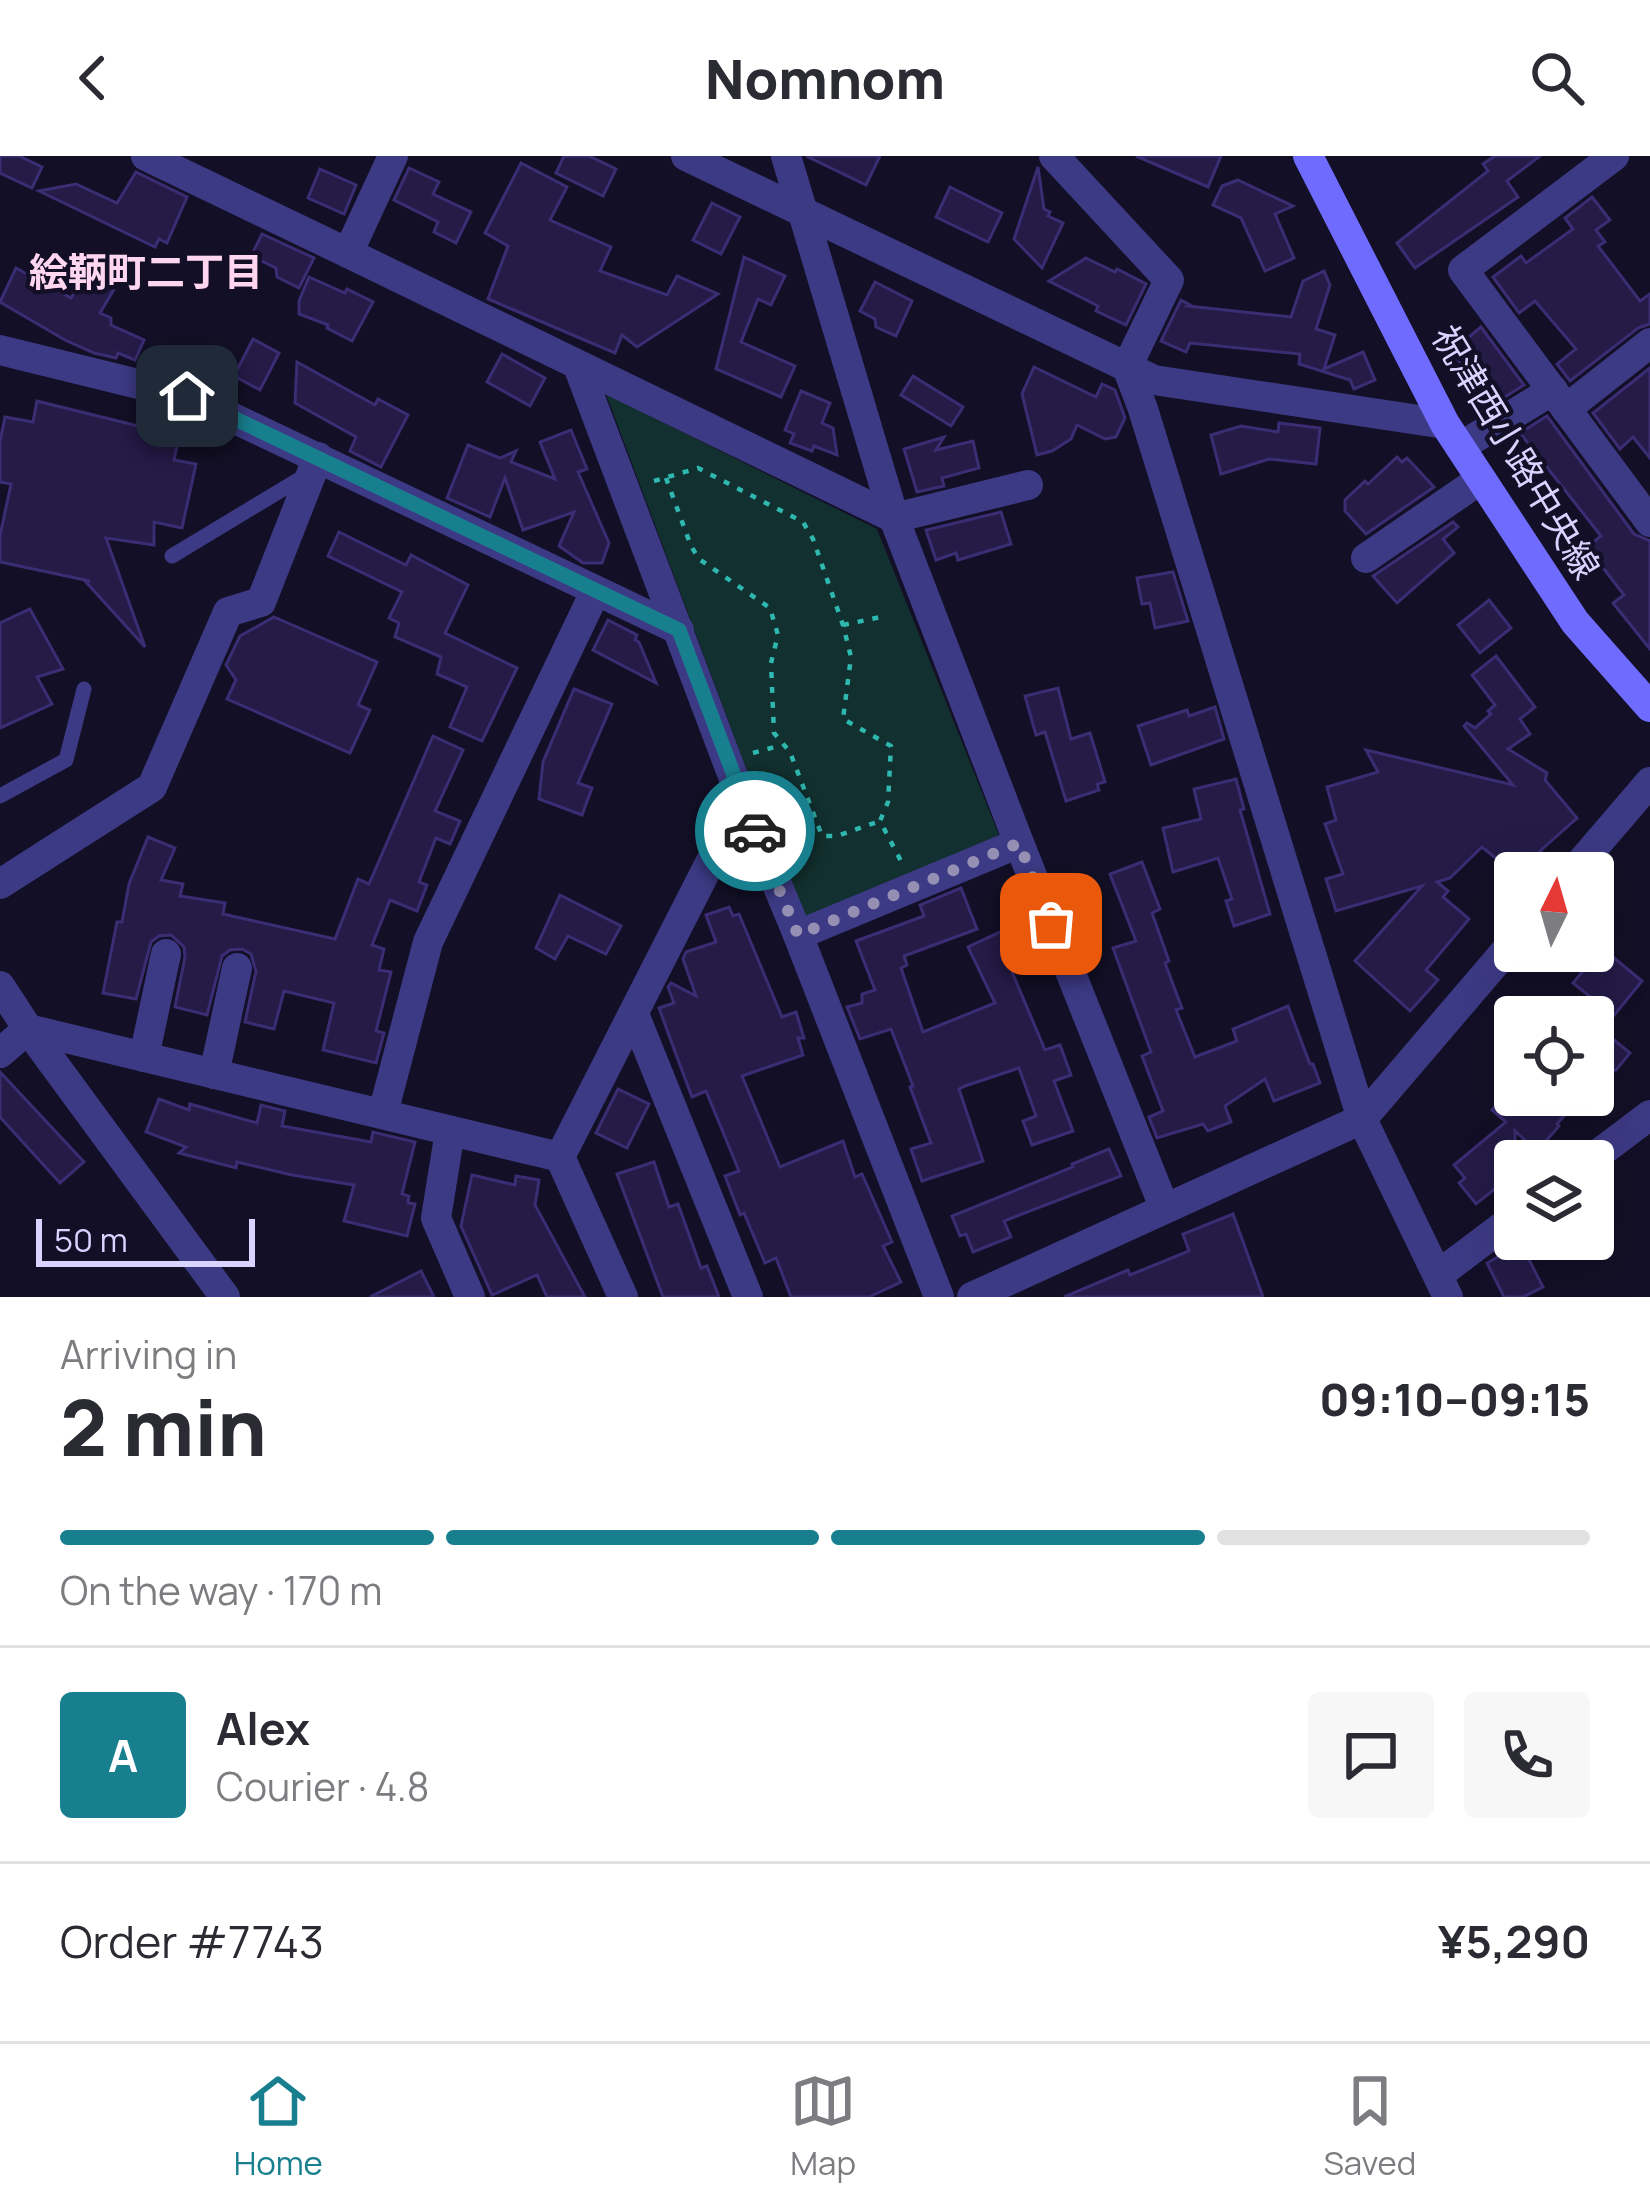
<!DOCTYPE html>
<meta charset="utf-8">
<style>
body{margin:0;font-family:Manrope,"Noto Sans JP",sans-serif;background:#f7f7f7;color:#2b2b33;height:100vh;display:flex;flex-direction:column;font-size:45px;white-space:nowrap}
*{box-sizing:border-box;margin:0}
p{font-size:39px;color:#7c7c81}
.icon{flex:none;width:66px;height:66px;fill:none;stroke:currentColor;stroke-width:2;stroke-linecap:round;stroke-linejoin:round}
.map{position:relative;height:1141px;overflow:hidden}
.side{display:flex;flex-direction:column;background:#fff;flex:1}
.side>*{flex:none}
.needle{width:78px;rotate:5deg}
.tools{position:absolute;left:1494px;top:696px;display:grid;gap:24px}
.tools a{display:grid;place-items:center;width:120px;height:120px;border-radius:12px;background:#fff;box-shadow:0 12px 48px #0002;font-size:60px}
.scale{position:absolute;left:36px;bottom:30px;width:219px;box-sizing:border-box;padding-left:12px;border:6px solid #d9d4ff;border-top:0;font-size:33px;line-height:42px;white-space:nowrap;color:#d9d4ff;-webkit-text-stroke:9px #130f26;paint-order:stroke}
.pin{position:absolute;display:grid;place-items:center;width:102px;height:102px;color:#fff;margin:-51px;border-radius:24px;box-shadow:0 6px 18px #0006}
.courier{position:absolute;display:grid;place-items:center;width:120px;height:120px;margin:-60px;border:9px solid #187f8f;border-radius:50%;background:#fff;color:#222;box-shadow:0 3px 15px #0007}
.head em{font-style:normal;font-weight:800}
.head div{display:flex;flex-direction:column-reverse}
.head{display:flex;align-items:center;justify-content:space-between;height:204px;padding:0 60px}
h1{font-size:78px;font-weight:800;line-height:90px}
.bar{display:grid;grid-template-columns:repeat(4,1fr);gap:18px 12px;align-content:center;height:144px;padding:0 60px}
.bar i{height:15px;border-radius:9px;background:#e1e1e2}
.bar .active{background:#187f8f}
.bar p{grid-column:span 4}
.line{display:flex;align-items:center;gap:30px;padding:0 60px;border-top:3px solid #e1e1e2}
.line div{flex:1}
.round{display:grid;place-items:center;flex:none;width:126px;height:126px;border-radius:12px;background:#f7f7f7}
header{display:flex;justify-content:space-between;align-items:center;height:156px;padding:0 60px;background:#fff;font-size:54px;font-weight:800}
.tabs{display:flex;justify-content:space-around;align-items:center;height:168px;border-top:3px solid #e1e1e2;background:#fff;font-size:33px;color:#7c7c81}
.tabs a{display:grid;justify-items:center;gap:6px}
.tabs .active{color:#187f8f}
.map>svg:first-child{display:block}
.green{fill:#12302f}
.building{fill:#241b47;stroke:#3b2d73;stroke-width:3}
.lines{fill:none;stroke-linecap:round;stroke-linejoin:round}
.path{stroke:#2fb8b0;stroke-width:4.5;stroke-dasharray:6 9;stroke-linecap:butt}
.service{stroke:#3d3a85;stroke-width:15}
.minor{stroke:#3d3a85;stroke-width:30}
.secondary{stroke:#6f6bff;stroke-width:30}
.done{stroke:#948fb3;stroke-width:12;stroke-dasharray:0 21.6}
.route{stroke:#187f8f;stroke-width:15}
.labels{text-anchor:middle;stroke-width:9;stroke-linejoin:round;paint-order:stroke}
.street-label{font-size:36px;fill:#d9d4ff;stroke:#130f26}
.neighbourhood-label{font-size:39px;font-weight:bold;fill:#ffd6f0;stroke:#130f26}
</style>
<header><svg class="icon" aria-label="back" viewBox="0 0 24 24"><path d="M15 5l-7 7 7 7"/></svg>Nomnom<svg class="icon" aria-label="search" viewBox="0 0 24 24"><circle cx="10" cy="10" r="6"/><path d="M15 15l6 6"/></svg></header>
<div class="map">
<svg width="1650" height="1141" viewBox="0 0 1650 1141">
<rect width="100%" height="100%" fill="#130f26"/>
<polygon class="green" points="606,238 877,373 1001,684 803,765"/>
<g class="building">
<polygon points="0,0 19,0 42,11 32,32 0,17"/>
<polygon points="564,0 589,0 616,13 603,40 556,17"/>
<polygon points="806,0 880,0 866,29"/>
<polygon points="1136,0 1221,0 1208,31"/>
<polygon points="1495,0 1540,0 1507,25 1518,41 1415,112 1397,87 1488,15 1483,8"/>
<polygon points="521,7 567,31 550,64 611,91 600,115 667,139 677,120 718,138 637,191 622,179 615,197 488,143 508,90 485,77"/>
<polygon points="1038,11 1044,53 1050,56 1048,60 1063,67 1042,112 1014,83"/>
<polygon points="409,12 439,26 433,38 471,56 456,87 434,76 438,66 394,44"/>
<polygon points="320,13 356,29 344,58 308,42"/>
<polygon points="136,16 187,41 167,87 159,83 155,91 39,35 76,28 117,47"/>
<polygon points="1238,24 1293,50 1275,58 1294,102 1265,115 1241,62 1213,49 1222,30"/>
<polygon points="950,31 1002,57 988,86 936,61"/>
<polygon points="1592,41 1610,64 1596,74 1605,86 1598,90 1640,145 1650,138 1650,168 1638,172 1570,225 1557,208 1576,193 1535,145 1519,157 1493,121 1521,100 1526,107 1573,73 1565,62"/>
<polygon points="712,47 740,61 721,98 693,84"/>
<polygon points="262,78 314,102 299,132 277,121 276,112 251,100"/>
<polygon points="744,101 785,120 771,149 758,143 741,186 795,210 781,241 716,213"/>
<polygon points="1086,102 1115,116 1117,113 1146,128 1126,169 1096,155 1098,150 1049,125"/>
<polygon points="93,107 120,123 100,157 111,162 111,169 144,184 135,204 118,197 116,202 94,197 65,184 0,146 16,112 71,142"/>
<polygon points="1324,115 1330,129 1316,173 1335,179 1324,213 1363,196 1375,224 1354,233 1350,224 1299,208 1300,198 1190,187 1186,196 1161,185 1181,144 1190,149 1188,150 1291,161 1303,125"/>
<polygon points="309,121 345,137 347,133 373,146 352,185 327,172 328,169 299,158 299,145"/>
<polygon points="875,126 912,145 896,180 876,171 875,163 860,155"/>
<polygon points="1481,171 1524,229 1487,252 1470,232 1477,226 1451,196"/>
<polygon points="253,183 279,197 260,234 234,220"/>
<polygon points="502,198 545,222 530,250 487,226"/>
<polygon points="297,206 375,249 378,243 408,259 381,311 350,295 356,281 295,247"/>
<polygon points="1034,211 1096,241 1102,228 1115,234 1125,262 1116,281 1105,283 1077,269 1071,283 1052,295 1037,299 1022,238"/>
<polygon points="1650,212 1650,302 1633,281 1620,293 1593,257"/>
<polygon points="913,220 963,251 951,270 901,239"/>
<polygon points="801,235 830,247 822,267 833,272 837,299 814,290 812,295 790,287 794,278 785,274"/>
<polygon points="37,245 179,280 174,304 196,308 182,372 154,366 154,389 106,382 145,491 86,426 90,425 0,406 0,380 11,328 0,326 0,286 5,261 33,266"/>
<polygon points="1547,260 1634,378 1650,385 1650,493 1613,447 1624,439 1587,391 1601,380 1520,277"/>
<polygon points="1279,267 1320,272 1316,308 1269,303 1221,318 1211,279 1241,270 1278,276"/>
<polygon points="571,274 587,313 578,316 609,387 602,407 583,407 559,390 574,356 523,374 505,322 490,361 447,342 468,289 500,302 516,295 511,306 555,323 540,286"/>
<polygon points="944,281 936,294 973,285 979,312 942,322 944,330 917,336 904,293"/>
<polygon points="1397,301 1402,306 1407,302 1434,331 1366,378 1345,355 1345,344 1365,325 1368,328"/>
<polygon points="1001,356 1011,388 958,404 956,397 936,404 926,374"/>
<polygon points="1453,366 1458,371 1443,383 1454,397 1397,447 1373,420"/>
<polygon points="339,376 406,409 411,399 468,429 445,477 517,512 482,585 450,571 467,531 437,518 441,501 395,481 399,467 389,462 402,436 328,400"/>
<polygon points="1173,416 1188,465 1155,472 1150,447 1142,448 1137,422"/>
<polygon points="1489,444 1511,472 1480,497 1458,469"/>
<polygon points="30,453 63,513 37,521 52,548 0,572 0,467"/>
<polygon points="274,461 377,506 358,549 370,554 350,597 227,543 236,524 226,509 240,480"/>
<polygon points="608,464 637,479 635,484 639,486 656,527 593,494"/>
<polygon points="1496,500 1535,551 1520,563 1530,578 1508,593 1547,617 1545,624 1577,662 1540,695 1544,699 1529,717 1514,717 1482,691 1450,722 1437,726 1448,735 1443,741 1469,763 1426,814 1438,824 1410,855 1355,805 1422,730 1336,755 1326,723 1343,718 1325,668 1336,664 1327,631 1378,616 1366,594 1513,629 1464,570 1467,567 1475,572 1491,558 1488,555 1495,549 1472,519"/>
<polygon points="1058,532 1071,583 1090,577 1105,626 1097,628 1099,634 1066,645 1045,576 1036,579 1025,540"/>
<polygon points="574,533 612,548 578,627 592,632 582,659 539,643 543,606"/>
<polygon points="1215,551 1224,583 1151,609 1138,570 1187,554 1189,560"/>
<polygon points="433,580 463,594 435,655 460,665 450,688 436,682 419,726 427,729 417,755 390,744 372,789 384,793 379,814 391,816 376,875 384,877 376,907 323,894 334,847 284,835 274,873 245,866 256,815 251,798 242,793 230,794 222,800 207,859 175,851 185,801 184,791 171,779 159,780 151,786 136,843 103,837 117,766 122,766 129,728 148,681 175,692 161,724 183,728 180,740 225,747 223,758 335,783 358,723 369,728"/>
<polygon points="1236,623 1244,653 1240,654 1270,758 1234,770 1226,745 1232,743 1218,702 1173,716 1163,672 1201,663 1194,633"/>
<polygon points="1142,706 1160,753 1152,757 1169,805 1165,807 1182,852 1176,854 1195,901 1237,885 1233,873 1288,850 1310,908 1313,908 1320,927 1274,945 1265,923 1225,950 1231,966 1208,975 1203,968 1157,982 1149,961 1163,955 1142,900 1151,896 1113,792 1136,785 1110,718"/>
<polygon points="961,732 977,773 904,800 907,809 901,812 923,876 995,847 968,791 1013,770 1025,795 1007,804 1045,894 1060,889 1071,919 1054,925 1073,975 1032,989 1023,965 1036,960 1019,912 965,930 959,933 983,1005 922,1025 911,993 931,987 910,931 913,930 891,873 860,883 847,851 862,847 862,838 875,834 856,785 924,760 920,749"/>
<polygon points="560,739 621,770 606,798 568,780 555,803 536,792"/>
<polygon points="729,751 733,760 739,758 782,861 796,856 804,882 798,882 803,899 742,920 780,1011 843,985 855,1021 862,1018 892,1086 883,1090 901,1126 869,1141 791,1141 776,1102 765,1107 744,1057 740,1059 725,1020 739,1015 706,935 692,941 674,893 659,852 674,847 668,831 671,827 696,840 683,803 686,796 716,786 706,759"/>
<polygon points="1602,792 1642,825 1602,874 1630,897 1616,914 1607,914 1593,902 1593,843 1573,827"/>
<polygon points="0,916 84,1006 60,1027 0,961"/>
<polygon points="618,933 649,948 627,992 596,977"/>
<polygon points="1506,939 1582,939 1557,968 1559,970 1537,995 1515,975 1515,1017 1476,1048 1459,1027 1465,1022 1454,1009 1506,966 1492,954"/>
<polygon points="159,943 189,954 190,948 257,967 261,949 285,955 282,970 371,986 373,976 415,986 402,1038 409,1040 408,1047 415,1048 407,1080 344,1065 354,1029 292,1019 237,1006 236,1012 179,997 186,991 146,976"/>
<polygon points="1109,993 1121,1020 1004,1065 1011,1081 973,1096 966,1078 960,1080 952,1060 1073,1011 1072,1008"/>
<polygon points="654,1006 669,1051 678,1048 701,1112 707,1110 719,1141 663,1141 617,1018"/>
<polygon points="472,1019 515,1029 516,1020 539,1024 535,1049 585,1141 547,1141 537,1119 492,1139 461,1070"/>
<polygon points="1233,1058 1263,1141 1064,1141 1128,1114 1130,1119 1189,1095 1183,1078"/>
<polygon points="1521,1088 1543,1131 1523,1141 1504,1141 1487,1107"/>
<polygon points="421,1115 434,1141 370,1141"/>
</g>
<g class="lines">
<g class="path">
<polyline points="666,322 691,390 699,403 770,452 778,479 771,507 774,577 790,596 822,680 837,680 880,665"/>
<polyline points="654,325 698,312 803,366 813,383 843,469 851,501 843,563 891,590 888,646 880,665 901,705"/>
<polyline points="843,469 885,460"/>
<polyline points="753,597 782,589"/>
</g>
<g class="service">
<polyline points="172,400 308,318"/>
<polyline points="0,640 66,604 84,533"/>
</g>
<g class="minor">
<polyline points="146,0 348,97 393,0"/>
<polyline points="686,0 1154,224 1445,268"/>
<polyline points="786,0 894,362 1019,687 1164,1051"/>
<polyline points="1054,0 1169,124 1127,211 1143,253 1362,963 1448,1141"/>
<polyline points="1614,0 1463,114 1650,366"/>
<polyline points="348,97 894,362 1028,329"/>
<polyline points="0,194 187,240 679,474"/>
<polyline points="578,210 742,644 798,779 939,1141"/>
<polyline points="1566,253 1650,187"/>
<polyline points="1460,291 1553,234"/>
<polyline points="1366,402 1481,323"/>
<polyline points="1572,717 1650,626"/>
<polyline points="0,728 152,631 228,456 261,446 318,301"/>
<polyline points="798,779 1019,687"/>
<polyline points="0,830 28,873 225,1141"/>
<polyline points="634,858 748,1141"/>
<polyline points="0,897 28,873 560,1001 742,644"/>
<polyline points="144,901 166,798"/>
<polyline points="214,918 237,812"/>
<polyline points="383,957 428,786 595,436"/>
<polyline points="450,975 436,1062 470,1141"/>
<polyline points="560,1001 623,1141"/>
<polyline points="1589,1005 1650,959"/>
<polyline points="1438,1119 1515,1061"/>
<polyline points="972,1141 1362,963 1515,784"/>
</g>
<polyline class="secondary" points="1308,0 1445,268 1575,466 1650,551"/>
</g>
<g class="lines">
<polyline class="done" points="755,675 798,779 1019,687 1051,768"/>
<polyline class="route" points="187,240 679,474 755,675"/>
</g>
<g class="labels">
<g class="street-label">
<text transform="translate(1516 296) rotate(59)" y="13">祝津西小路中央線</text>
</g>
<g class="neighbourhood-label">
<text x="146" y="130">絵鞆町二丁目</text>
</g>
</g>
</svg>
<div class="tools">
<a><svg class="needle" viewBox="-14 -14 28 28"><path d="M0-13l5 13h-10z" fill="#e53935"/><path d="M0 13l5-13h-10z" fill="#7c7c81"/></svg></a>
<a><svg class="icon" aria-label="locate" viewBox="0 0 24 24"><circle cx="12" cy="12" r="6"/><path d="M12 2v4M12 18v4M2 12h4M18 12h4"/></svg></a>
<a><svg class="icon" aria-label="layers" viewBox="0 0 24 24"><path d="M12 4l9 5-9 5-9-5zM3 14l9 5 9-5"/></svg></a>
</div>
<div class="scale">50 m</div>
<div class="pin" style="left:1051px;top:768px;background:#ea580c"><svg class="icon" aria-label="bag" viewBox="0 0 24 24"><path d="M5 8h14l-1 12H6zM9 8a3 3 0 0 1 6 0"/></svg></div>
<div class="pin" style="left:187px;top:240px;background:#1f2937"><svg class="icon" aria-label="home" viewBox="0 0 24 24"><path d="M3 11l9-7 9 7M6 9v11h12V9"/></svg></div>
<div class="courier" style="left:755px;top:675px"><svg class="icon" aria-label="car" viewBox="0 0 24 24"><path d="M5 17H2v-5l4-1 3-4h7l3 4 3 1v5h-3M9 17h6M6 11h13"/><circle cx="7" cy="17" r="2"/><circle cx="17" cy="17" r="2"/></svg></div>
</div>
<section class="side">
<div class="head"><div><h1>2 min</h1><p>Arriving in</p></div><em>09:10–09:15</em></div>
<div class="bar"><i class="active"></i><i class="active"></i><i class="active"></i><i></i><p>On the way · 170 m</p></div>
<div class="line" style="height:216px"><b class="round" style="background:#187f8f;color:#fff">A</b><div><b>Alex</b><p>Courier · 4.8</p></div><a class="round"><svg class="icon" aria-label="chat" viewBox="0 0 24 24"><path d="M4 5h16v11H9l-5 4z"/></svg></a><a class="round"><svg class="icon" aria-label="phone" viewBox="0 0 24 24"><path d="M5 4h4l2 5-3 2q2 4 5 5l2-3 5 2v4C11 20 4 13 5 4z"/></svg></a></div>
<div class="line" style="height:156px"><div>Order #7743</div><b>¥5,290</b></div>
</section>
<nav class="tabs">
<a class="active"><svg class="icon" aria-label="home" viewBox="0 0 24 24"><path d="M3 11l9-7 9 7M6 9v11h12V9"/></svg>Home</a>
<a><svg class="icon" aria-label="map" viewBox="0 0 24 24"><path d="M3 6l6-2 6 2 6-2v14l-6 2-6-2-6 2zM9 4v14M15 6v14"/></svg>Map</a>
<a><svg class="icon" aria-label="saved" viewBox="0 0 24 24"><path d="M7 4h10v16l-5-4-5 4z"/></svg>Saved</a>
</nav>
